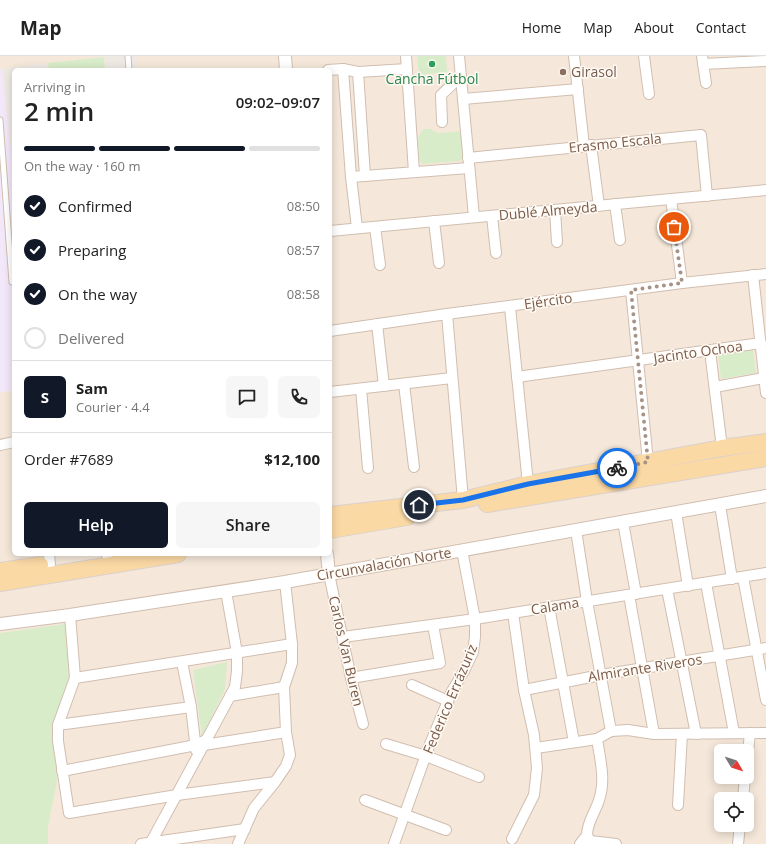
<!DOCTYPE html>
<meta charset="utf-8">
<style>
body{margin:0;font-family:"Open Sans",sans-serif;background:#f6f6f6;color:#222;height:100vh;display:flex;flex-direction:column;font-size:15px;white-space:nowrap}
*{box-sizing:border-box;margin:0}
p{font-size:13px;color:#767676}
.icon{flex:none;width:22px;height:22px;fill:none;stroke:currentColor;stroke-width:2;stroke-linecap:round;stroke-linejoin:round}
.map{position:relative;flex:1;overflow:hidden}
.panel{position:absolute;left:12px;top:12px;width:320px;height:488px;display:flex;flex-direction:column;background:#fff;border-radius:6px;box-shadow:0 2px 10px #0003}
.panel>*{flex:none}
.needle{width:26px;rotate:129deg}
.controls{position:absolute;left:714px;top:688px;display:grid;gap:8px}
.controls a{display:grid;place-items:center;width:40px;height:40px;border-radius:6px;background:#fff;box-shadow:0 2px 10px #0003;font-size:20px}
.pin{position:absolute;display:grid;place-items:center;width:34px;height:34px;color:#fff;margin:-17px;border:2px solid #fff;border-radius:50%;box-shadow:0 1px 4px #0007}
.courier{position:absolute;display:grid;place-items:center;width:40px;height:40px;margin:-20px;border:3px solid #1a73e8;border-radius:50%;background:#fff;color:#222;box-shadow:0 1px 5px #0007}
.head em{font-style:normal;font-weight:600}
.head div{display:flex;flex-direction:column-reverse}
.head{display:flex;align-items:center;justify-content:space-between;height:68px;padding:0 12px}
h1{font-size:26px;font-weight:600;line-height:30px}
.bar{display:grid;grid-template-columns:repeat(4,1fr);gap:6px 4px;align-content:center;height:48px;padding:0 12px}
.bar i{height:5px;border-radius:3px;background:#e0e0e0}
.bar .active{background:#111827}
.bar p{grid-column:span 4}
.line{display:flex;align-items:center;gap:10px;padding:0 12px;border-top:1px solid #e0e0e0}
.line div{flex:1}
.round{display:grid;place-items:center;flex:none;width:42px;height:42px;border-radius:6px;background:#f6f6f6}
ol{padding:0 12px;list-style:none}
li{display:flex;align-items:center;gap:12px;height:44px}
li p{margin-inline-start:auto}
li .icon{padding:4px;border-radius:50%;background:#111827;color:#fff;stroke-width:4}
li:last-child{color:#767676}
li i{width:22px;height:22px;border:2px solid #e0e0e0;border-radius:50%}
.cta{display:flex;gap:8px;margin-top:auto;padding:8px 12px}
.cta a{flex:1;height:46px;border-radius:6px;background:#111827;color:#fff;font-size:16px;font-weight:600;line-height:46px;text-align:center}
.cta a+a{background:#f6f6f6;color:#222}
header{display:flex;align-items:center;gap:24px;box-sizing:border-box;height:56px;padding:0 20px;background:#fff;border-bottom:1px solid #e0e0e0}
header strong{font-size:19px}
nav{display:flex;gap:22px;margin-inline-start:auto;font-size:14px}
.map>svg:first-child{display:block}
.residential{fill:#f5e8da;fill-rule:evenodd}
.industrial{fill:#efe9e4}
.education{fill:#f3e8fa}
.green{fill:#d8ecc9}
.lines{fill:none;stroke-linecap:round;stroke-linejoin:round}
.service-casing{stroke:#d1beb0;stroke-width:7}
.minor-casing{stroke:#d1beb0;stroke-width:12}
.tertiary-casing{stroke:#d1beb0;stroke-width:14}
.primary-casing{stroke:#dad1cd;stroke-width:18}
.service{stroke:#fff;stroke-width:5}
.minor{stroke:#fff;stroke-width:10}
.tertiary{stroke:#fff;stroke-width:12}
.primary{stroke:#fbd9a5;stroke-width:16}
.done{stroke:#a89285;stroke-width:4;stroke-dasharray:0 7.2}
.route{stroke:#1a73e8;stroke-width:5}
.leisure-dot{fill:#2e9e5b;stroke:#fffaf3;stroke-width:1.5}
.education-dot{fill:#8d6e63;stroke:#fffaf3;stroke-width:1.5}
.labels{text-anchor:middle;stroke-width:3;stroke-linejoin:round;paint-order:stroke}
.education-label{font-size:14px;fill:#785e54;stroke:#fffaf3;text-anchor:start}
.leisure-label{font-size:14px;fill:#27864d;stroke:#fffaf3}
.street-label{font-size:14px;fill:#7a5c4d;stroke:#fffaf3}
</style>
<header>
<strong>Map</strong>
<nav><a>Home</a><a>Map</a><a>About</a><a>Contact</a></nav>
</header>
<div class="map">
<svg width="766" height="788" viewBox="0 0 766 788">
<rect width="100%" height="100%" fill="#fdf6ec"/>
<path class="residential" d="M 0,0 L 766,0 L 766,788 L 0,788 ZM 14,14 L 330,14 L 330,498 L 14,498 ZM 721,695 L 747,695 L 747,721 L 721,721 ZM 721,743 L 747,743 L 747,769 L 721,769 Z"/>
<g class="industrial">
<polygon points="110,0 136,0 137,14 105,14 104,1"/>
<polygon points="48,7 49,14 14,14 14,124 2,13"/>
</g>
<polygon class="education" points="0,13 2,13 14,124 14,335 0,336"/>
<g class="green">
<polygon points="417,0 446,0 447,16 419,19"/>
<polygon points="104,1 105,14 49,14 48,7"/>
<polygon points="423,73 431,73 438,77 461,75 463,101 460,105 423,108 419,104 418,82"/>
<polygon points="753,292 756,317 721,323 718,298"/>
<polygon points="65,568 69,619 53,679 57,724 48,771 48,788 0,788 0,577"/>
<polygon points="227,606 225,633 202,681 193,614"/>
</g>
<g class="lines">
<defs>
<g id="service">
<polyline points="128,0 129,14"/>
<polyline points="0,64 12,226"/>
</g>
<g id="minor">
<polyline points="406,0 414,116"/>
<polyline points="459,0 474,161"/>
<polyline points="574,0 584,90"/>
<polyline points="644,0 649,38"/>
<polyline points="702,0 706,27"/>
<polyline points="703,8 766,5"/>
<polyline points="343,13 351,121 357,172"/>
<polyline points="328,14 343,13 358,16 407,13"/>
<polyline points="358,16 365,120"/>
<polyline points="463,43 578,33"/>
<polyline points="442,66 441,39 461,20"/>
<polyline points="591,89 599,150"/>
<polyline points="468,102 701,79 707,140"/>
<polyline points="351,121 469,112"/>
<polyline points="671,143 682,227"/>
<polyline points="615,148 620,184"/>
<polyline points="555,154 557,186"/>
<polyline points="492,160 496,197"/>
<polyline points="434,165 439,207"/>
<polyline points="375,171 380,209"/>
<polyline points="330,175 766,134"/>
<polyline points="753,219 766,337"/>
<polyline points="631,234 648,406"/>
<polyline points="510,251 528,428"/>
<polyline points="447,258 463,444"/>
<polyline points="377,268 384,330"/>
<polyline points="330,275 447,258 682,227 766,218"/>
<polyline points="710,295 722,392"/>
<polyline points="517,321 761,287"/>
<polyline points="404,328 414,411"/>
<polyline points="715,331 764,322"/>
<polyline points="361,333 368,412"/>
<polyline points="330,336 452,322"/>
<polyline points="0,389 14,386"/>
<polyline points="720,449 732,523"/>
<polyline points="676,456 688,530"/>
<polyline points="623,466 636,538"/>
<polyline points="576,474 587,545 611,675"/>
<polyline points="49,498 50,508"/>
<polyline points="107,498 107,499"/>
<polyline points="329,518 351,622 363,668"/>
<polyline points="743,521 766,644"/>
<polyline points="706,527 734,677"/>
<polyline points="667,533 696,678"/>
<polyline points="629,539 654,678"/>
<polyline points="549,551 574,686"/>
<polyline points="70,559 75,622 58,669 58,685 69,757 177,739 275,726"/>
<polyline points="343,581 475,563 766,517"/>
<polyline points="182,606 191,651 196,694"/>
<polyline points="75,622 292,588"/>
<polyline points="351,622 440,607 433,569"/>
<polyline points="412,629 448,645"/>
<polyline points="524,634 601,619 766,592"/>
<polyline points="230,640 284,631"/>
<polyline points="58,669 191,651"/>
<polyline points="386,688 426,700 479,721"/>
<polyline points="204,689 286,676"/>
<polyline points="536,692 597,683 611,675 628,674 654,678 766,677"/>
<polyline points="747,706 750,677"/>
<polyline points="62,715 196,689 206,684"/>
<polyline points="743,743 745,721"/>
<polyline points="365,744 446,774"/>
<polyline points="678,749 682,678"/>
<polyline points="587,779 590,785 616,788"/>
<polyline points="512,783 534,739 537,712 534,679 524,634 513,557"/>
<polyline points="141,788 245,773"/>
<polyline points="150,788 235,631 237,615 237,597 226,535"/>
<polyline points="238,788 254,752 275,726 286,710 290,699 286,676 284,631 292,607 292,588 285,526"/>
<polyline points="394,788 428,693 452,635 464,615 473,596 475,581 475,563 462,494"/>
<path d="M 580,788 L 587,779 C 587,766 595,757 599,744 C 606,724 600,703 597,683"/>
<polyline points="738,788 740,769"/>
</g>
<g id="tertiary">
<polyline points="285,0 286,14"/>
<polyline points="327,498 329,518"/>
<polyline points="0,568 70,559 285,526 766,440"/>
</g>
<g id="primary">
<polyline points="487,448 766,402"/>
<polyline points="330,459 463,444 528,428 722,392 766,386"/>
<polyline points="330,474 407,461"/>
<polyline points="0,515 40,509"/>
<polyline points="0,527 178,498"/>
</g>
</defs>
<use href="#service" class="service-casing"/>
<use href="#minor" class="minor-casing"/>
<use href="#tertiary" class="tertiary-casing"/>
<use href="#primary" class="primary-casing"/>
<use href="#service" class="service"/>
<use href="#minor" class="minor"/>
<use href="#tertiary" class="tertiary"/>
<use href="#primary" class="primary"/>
</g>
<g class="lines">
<polyline class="done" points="617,412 648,406 631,234 682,227 674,171"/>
<polyline class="route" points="419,449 463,444 528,428 617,412"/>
</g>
<circle class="leisure-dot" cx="432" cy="8" r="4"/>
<circle class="education-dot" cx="563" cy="16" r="4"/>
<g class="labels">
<g class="education-label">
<text x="571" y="21">Girasol</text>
</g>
<g class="leisure-label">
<text x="432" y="28">Cancha Fútbol</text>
</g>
<g class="street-label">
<text transform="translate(615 87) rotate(-6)" y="5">Erasmo Escala</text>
<text transform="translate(548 155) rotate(-5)" y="5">Dublé Almeyda</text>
<text transform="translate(548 245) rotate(-8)" y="5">Ejército</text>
<text transform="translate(698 296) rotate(-8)" y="5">Jacinto Ochoa</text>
<text transform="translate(384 508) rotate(-10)" y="5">Circunvalación Norte</text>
<text transform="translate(555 550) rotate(-9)" y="5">Calama</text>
<text transform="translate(346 595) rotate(77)" y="5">Carlos Van Buren</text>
<text transform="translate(645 612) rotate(-9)" y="5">Almirante Riveros</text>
<text transform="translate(450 643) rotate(-67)" y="5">Federico Errázuriz</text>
</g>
</g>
</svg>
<div class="controls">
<a><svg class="needle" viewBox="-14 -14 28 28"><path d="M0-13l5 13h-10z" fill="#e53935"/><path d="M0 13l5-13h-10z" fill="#767676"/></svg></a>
<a><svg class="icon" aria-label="locate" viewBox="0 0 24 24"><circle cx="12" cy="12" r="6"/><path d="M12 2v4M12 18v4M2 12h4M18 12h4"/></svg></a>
</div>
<div class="pin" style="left:674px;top:171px;background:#ea580c"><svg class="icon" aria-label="bag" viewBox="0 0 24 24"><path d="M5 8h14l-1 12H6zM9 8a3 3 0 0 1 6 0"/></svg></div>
<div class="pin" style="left:419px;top:449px;background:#1f2937"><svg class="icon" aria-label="home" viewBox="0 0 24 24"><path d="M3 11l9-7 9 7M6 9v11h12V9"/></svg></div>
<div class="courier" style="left:617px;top:412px"><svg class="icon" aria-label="bike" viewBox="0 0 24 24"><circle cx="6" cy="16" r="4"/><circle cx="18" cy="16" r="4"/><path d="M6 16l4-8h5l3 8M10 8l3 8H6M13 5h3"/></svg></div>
<section class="panel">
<div class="head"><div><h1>2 min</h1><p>Arriving in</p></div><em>09:02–09:07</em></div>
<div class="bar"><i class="active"></i><i class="active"></i><i class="active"></i><i></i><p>On the way · 160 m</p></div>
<ol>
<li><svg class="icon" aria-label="check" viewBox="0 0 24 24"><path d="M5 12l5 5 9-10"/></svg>Confirmed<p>08:50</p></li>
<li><svg class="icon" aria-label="check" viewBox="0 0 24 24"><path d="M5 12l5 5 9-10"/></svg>Preparing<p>08:57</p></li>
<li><svg class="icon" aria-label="check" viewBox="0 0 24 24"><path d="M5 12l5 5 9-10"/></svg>On the way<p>08:58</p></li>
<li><i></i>Delivered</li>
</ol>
<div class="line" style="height:72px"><b class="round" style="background:#111827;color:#fff">S</b><div><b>Sam</b><p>Courier · 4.4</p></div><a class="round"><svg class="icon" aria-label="chat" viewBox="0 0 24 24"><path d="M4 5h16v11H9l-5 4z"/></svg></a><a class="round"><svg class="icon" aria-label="phone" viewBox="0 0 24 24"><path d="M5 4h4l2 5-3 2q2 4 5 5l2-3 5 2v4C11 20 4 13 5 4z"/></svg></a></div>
<div class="line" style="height:52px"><div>Order #7689</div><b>$12,100</b></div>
<div class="cta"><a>Help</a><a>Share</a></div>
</section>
</div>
